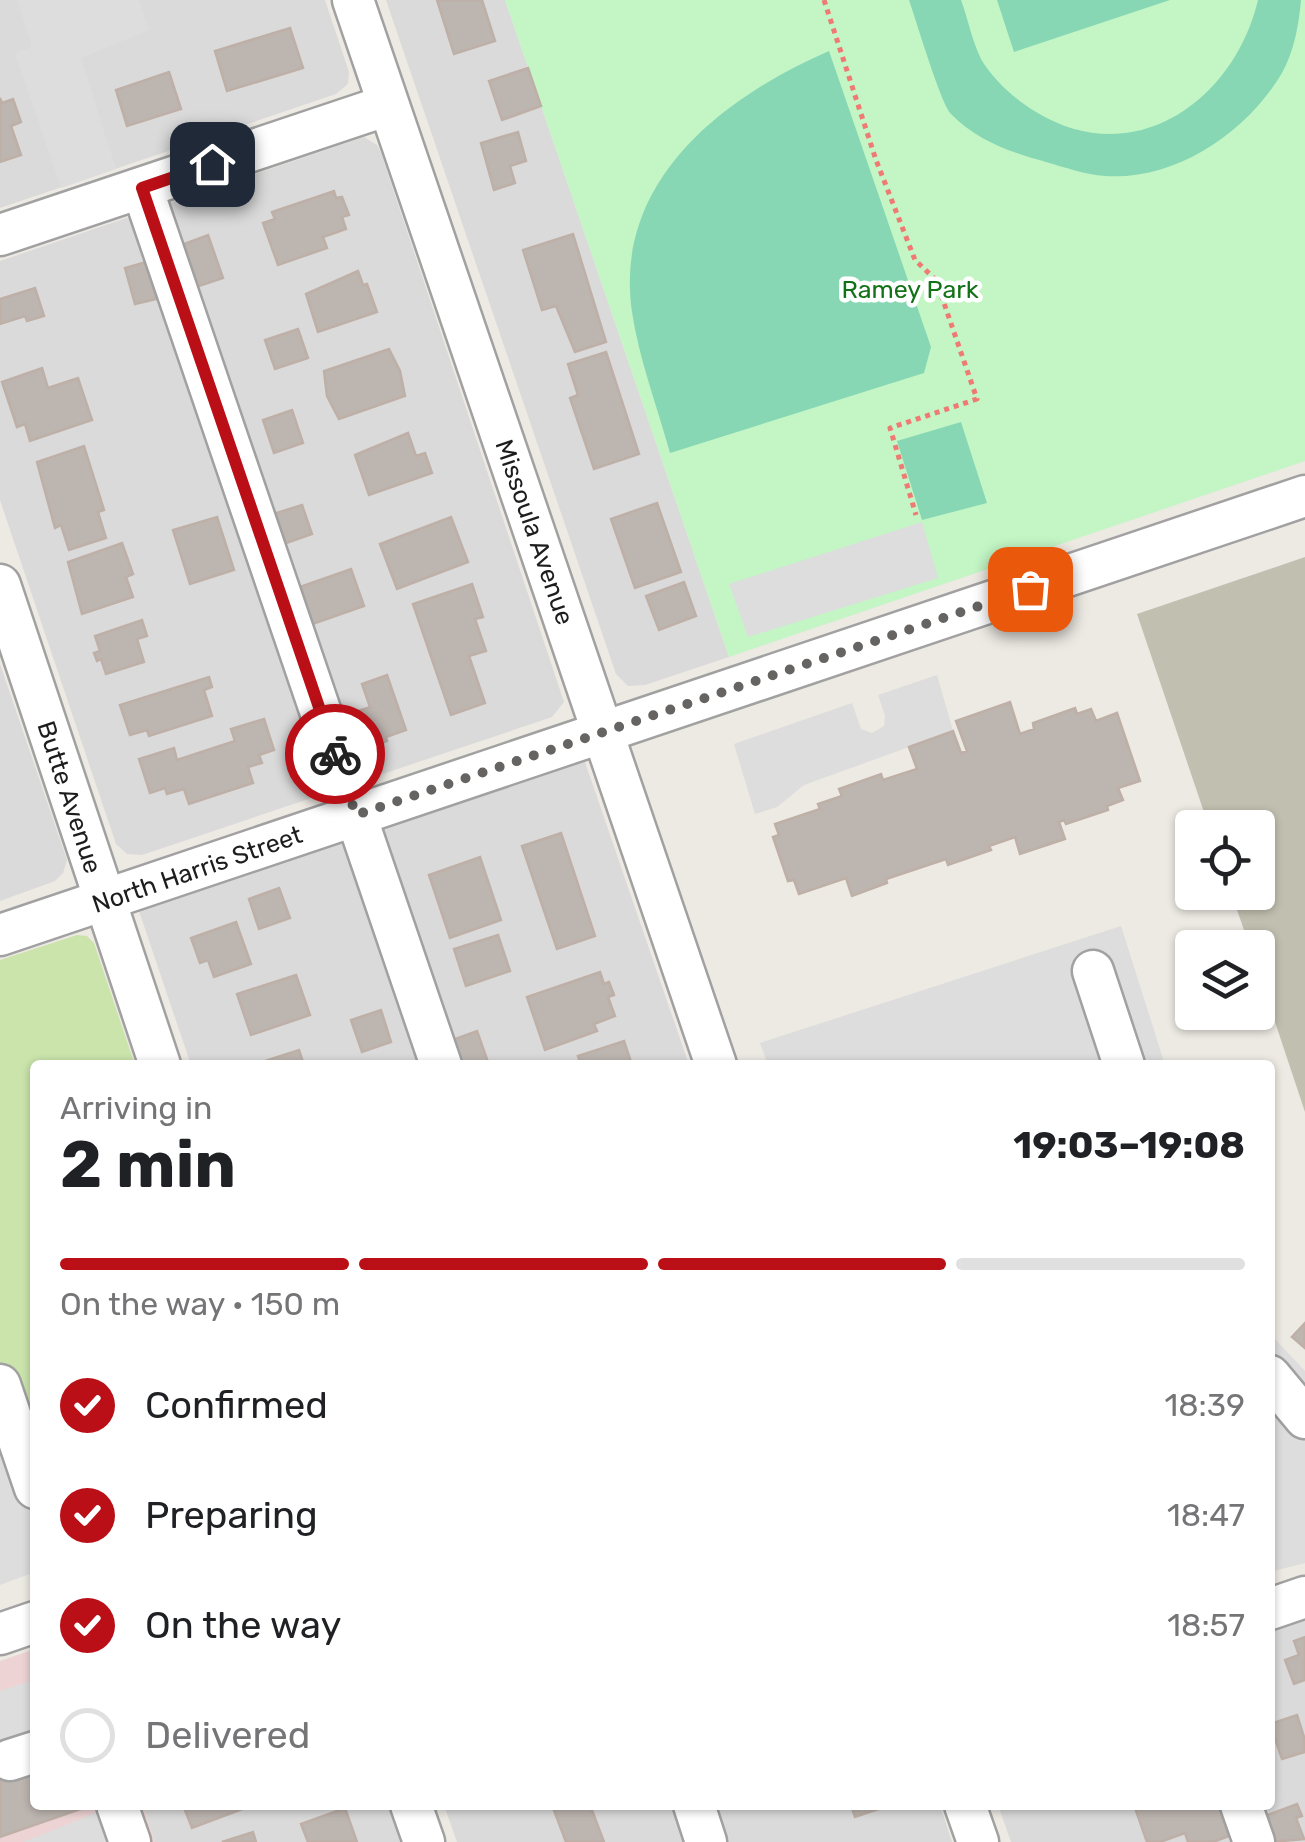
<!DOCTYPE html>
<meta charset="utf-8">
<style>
body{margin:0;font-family:Rubik,sans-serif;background:#f2f2f2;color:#202124;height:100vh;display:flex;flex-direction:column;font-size:38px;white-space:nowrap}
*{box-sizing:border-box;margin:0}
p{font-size:32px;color:#757577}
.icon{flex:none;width:55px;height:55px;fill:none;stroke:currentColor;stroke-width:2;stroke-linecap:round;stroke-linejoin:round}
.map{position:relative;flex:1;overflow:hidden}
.drawer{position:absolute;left:30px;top:1060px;width:1245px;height:750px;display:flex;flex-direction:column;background:#fff;border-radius:10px;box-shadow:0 2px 8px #0004}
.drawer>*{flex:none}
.buttons{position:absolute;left:1175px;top:810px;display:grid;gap:20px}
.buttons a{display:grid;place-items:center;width:100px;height:100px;border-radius:10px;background:#fff;box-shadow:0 2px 8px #0004;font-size:50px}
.pin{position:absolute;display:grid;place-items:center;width:85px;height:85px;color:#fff;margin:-42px;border-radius:20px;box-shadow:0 5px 15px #0006}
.courier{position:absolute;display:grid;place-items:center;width:100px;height:100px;margin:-50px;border:8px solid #bb0f17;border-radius:50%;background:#fff;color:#222;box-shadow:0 2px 12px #0007}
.summary em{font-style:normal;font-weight:700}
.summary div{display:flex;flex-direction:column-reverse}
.summary{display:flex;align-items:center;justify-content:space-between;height:170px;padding:0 30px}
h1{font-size:65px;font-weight:700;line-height:75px}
.bar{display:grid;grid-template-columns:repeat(4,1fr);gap:15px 10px;align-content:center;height:120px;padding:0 30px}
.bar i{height:12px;border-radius:8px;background:#e0e0e0}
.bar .active{background:#bb0f17}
.bar p{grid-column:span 4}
ol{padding:0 30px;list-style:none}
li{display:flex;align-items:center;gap:30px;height:110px}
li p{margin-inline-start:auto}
li .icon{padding:10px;border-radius:50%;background:#bb0f17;color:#fff;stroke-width:4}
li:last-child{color:#757577}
li i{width:55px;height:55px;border:5px solid #e0e0e0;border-radius:50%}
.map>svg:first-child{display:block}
.residential{fill:#dbdada}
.commercial{fill:#edd3d4}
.construction{fill:#c1c0b0}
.grass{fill:#cae4ac}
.park{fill:#c3f5c5}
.pitch{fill:#87d7b4}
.parking{fill:#ddd}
.building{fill:#bdb5b0;stroke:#beb0a7;stroke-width:2.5}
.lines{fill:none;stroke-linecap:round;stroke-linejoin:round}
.minor-casing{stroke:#a1a1a1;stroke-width:45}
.path{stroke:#ef7a73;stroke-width:5;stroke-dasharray:5 5;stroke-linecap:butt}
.minor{stroke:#fff;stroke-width:40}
.done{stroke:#666462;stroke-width:10;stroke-dasharray:0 18}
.route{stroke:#bb0f17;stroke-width:12}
.labels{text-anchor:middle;stroke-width:9;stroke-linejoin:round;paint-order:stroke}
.park-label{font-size:25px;fill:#137217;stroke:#fff}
.street-label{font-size:25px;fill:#1d1d1d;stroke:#fff}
</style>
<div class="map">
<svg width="1305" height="1842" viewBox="0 0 1305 1842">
<rect width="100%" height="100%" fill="#ede9e3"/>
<g class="residential">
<polygon points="0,0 325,0 349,72 348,84 336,94 0,208"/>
<polygon points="386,0 505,0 729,657 645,685 628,686 616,674"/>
<polygon points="364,137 377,145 381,153 564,702 552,717 142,855 127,854 116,844 0,500 0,261"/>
<polygon points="0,664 67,860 63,873 55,881 0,901"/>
<polygon points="585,762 689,1065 191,1065 139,911"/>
<polygon points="1305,1607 1305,1842 1011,1842 998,1805 1270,1805 1270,1619"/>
<polygon points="143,1805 388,1805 400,1842 155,1842"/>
<polygon points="444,1805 940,1805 952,1842 457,1842"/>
</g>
<polygon class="commercial" points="35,1649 35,1805 143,1805 155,1842 0,1842 0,1661"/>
<polygon class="construction" points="1305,557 1305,1112 1258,971 1258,948 1250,947 1231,893 1258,892 1258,828 1209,827 1137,614"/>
<polygon class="grass" points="77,935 87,936 94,943 135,1065 35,1065 35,1487 0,1384 0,960"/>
<polygon class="park" points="505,0 1305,0 1305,461 729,657"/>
<g class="pitch">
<path d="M 909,0 L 961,0 C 968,19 972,41 981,59 C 993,80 1016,100 1036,112 C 1134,172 1234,101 1258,0 L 1301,0 C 1299,24 1294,52 1282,73 C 1247,132 1176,181 1105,176 C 1086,175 1064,167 1046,162 C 1012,153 976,140 951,114 C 941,104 916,20 909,0 Z"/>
<polygon points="997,0 1170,0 1014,52"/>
<path d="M 829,51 L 931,347 L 924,373 L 670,453 C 657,406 639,359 632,312 C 613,181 723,97 829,51 Z"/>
<polygon points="961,422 987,503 922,520 897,441"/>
</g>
<g class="parking">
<polygon points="17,0 139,0 149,30 81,58 116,169 61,188 15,53 32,47"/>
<polygon points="922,522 938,578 748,637 729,584"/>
<polygon points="937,675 953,731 804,785 777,807 755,814 734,744 852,703 861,729 872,733 884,726 885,716 878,695"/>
<polygon points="1121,926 1165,1065 768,1065 760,1043"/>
<polygon points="1270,1334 1305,1371 1305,1563 1270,1572"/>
<polygon points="0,1385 35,1488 35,1572 0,1585"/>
<polygon points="30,1681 35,1685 35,1741 0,1753 0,1691"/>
<polygon points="98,1812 139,1842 23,1842"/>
</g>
<g class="building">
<polygon points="437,0 482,0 495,41 454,54"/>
<polygon points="290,28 303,68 227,91 215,51"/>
<polygon points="528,68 541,106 502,120 489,81"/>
<polygon points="169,72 181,109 127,126 116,90"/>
<polygon points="0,98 2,103 13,99 21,122 11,126 21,155 0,162"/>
<polygon points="518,132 526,161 510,166 515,183 494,190 481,143"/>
<polygon points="334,191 336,198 342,197 349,215 342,217 346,229 323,237 327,248 278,265 263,223 275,219 272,212"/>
<polygon points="573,234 606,342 575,352 556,306 542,310 523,250"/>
<polygon points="208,235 223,278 190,289 176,247"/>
<polygon points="146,262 156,299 135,304 125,268"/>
<polygon points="358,271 363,285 367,284 377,312 318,332 306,294"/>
<polygon points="35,288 44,316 27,321 25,316 0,324 0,299"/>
<polygon points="298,329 308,358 275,369 265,340"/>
<polygon points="389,349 400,371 405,396 339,419 327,396 324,371"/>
<polygon points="606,352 639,454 594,469 570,398 578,395 568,364"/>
<polygon points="42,368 48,388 78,378 92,420 30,441 25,424 17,427 2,382"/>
<polygon points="292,410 303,443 274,453 263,420"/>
<polygon points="408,433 416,456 425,453 432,473 369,495 355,455"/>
<polygon points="84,446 104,510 98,512 106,538 69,550 61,525 55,528 37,462"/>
<polygon points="657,503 681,572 635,588 611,519"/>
<polygon points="302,505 312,534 278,546 267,516"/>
<polygon points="217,517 234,570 190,584 173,530"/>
<polygon points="451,517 468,562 397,589 380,544"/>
<polygon points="122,543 133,574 126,577 133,597 82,614 68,562"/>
<polygon points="351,569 364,606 310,625 297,588"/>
<polygon points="684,582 696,616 659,630 646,596"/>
<polygon points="472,584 483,617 475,619 486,651 469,656 485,703 451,715 413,604"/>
<polygon points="142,620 147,636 137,639 144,662 106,674 101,659 97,661 94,653 100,651 95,636"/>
<polygon points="387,675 406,730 386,737 387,741 352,754 339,718 370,707 362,684"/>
<polygon points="209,677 212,687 204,690 212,716 149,736 147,730 130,735 120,705"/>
<polygon points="1010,702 1020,734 1034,729 1033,723 1075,708 1077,714 1091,709 1096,721 1117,713 1140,781 1118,788 1123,800 1107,806 1108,810 1066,824 1064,820 1059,822 1065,839 1020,854 1015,837 989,846 991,850 948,865 946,859 886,879 887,883 852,896 846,878 799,894 794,880 788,881 773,837 779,835 775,824 820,809 818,804 842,796 839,789 881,774 883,780 917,769 909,747 953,731 961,753 967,751 956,721"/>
<polygon points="264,719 274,750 259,755 262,763 248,767 253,783 189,804 184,789 167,794 165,788 150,793 139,759 174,748 177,760 235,741 231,729"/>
<polygon points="561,833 595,936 557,949 522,846"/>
<polygon points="480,857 501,920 450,938 429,875"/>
<polygon points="279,888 290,918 259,929 249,899"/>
<polygon points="236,922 251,964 214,977 208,960 200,963 191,938"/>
<polygon points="498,935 510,971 466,986 454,949"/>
<polygon points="600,972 604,984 609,982 614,995 608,997 615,1016 594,1024 597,1031 545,1050 527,997"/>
<polygon points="296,975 310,1015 251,1035 237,994"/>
<polygon points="381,1010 391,1042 362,1052 351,1020"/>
<polygon points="477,1031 489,1065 455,1065 447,1042"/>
<polygon points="624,1041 632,1065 581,1065 578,1056"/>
<polygon points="299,1050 304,1065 260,1065 259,1063"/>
<polygon points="1305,1323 1305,1348 1292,1337"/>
<polygon points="1305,1637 1305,1680 1294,1684 1285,1660 1299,1655 1294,1641"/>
<polygon points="1297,1715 1305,1740 1305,1752 1282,1759 1270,1724"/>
<polygon points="0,1753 35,1770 35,1805 86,1807 0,1837"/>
<polygon points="1297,1804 1302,1816 1296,1818 1304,1839 1271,1842 1262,1817"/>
<polygon points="183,1805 244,1805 245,1808 192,1828"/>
<polygon points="552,1805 590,1805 604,1842 566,1842"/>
<polygon points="851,1805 890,1805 855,1817"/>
<polygon points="1134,1805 1218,1805 1229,1836 1213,1842 1188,1842 1185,1833 1160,1842 1147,1842"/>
<polygon points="345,1808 357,1842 308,1842 301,1824"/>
<polygon points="253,1832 256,1842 222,1842"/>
</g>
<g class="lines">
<defs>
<g id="minor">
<polyline points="353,0 716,1065"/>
<polyline points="142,188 441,1065"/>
<polyline points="0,235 388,105"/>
<polyline points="0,585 160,1065"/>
<polyline points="0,935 1305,496"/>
<polyline points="1093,971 1124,1065"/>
<polyline points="1270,1376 1305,1418"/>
<polyline points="0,1385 35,1488"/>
<polyline points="1270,1609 1305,1597"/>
<polyline points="0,1634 35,1622"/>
<polyline points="10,1760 35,1752"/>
<polyline points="117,1805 130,1842"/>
<polyline points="411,1805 424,1842"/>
<polyline points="694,1805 706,1842"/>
<polyline points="965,1805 978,1842"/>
<polyline points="1241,1805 1254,1842"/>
</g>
</defs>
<use href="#minor" class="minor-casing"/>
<polyline class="path" points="824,0 876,160 915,260 936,280 977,399 890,428 916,515"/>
<use href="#minor" class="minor"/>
</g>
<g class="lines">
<polyline class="done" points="335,754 356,815 1030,589"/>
<polyline class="route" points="212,164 142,188 335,754"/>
</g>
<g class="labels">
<g class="park-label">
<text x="910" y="298">Ramey Park</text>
</g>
<g class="street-label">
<text transform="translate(535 532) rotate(71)" y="9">Missoula Avenue</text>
<text transform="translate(70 797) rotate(72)" y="9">Butte Avenue</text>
<text transform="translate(197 869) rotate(-19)" y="9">North Harris Street</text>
</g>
</g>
</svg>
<div class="buttons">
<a><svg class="icon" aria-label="locate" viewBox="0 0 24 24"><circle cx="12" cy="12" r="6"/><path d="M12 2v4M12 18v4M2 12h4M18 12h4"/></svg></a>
<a><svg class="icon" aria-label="layers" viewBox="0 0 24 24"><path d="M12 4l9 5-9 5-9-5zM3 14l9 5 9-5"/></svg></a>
</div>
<div class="pin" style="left:1030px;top:589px;background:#ea580c"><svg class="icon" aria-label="bag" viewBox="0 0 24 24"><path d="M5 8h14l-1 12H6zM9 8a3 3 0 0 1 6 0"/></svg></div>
<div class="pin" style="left:212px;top:164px;background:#1f2937"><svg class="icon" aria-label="home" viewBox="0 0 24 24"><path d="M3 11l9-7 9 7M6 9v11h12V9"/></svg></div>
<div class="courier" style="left:335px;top:754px"><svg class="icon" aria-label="bike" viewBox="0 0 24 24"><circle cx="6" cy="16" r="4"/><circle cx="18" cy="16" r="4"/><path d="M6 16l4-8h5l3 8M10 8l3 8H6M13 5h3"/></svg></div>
<section class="drawer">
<div class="summary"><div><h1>2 min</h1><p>Arriving in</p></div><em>19:03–19:08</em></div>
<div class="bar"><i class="active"></i><i class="active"></i><i class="active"></i><i></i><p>On the way · 150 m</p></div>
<ol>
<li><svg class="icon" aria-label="check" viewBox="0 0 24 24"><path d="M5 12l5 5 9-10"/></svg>Confirmed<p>18:39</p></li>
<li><svg class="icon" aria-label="check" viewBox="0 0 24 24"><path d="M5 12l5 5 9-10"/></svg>Preparing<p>18:47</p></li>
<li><svg class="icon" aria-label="check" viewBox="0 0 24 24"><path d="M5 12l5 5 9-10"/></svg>On the way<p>18:57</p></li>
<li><i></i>Delivered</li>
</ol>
</section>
</div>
